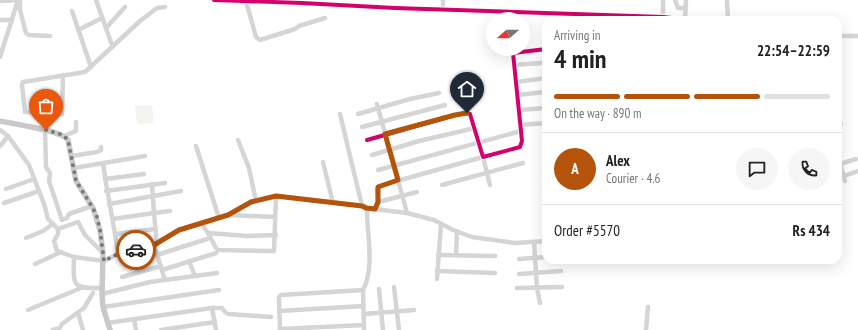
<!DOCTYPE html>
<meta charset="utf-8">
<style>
body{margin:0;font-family:"PT Sans Narrow",sans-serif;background:#f6f6f6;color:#222;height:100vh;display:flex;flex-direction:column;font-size:15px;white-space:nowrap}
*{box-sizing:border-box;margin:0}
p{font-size:13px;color:#767676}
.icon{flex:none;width:22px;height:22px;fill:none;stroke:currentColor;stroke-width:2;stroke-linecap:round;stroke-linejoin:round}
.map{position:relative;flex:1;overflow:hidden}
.details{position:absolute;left:542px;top:16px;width:300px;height:248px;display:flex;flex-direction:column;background:#fff;border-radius:12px;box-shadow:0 4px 16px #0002}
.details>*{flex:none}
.needle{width:26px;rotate:249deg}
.buttons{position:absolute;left:486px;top:12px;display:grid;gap:8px}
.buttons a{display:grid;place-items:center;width:44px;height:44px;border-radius:50%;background:#fff;box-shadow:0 4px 16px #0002;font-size:20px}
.pin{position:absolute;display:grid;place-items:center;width:34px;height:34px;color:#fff;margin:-41px -17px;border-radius:50% 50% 50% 0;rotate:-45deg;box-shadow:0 0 4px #0007}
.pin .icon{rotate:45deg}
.courier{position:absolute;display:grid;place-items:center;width:40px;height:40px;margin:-20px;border:3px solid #b45309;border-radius:50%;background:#fff;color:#222;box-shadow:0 1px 5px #0007}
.head em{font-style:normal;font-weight:800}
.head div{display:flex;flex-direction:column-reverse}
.head{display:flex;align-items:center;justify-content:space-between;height:68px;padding:0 12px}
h1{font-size:26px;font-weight:800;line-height:30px}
.bar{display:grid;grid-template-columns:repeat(4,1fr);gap:6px 4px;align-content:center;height:48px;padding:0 12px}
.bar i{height:5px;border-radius:3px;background:#e0e0e0}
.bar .on{background:#b45309}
.bar p{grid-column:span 4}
.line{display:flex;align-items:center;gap:10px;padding:0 12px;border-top:1px solid #e0e0e0}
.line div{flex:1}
.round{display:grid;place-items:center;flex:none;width:42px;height:42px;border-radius:21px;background:#f6f6f6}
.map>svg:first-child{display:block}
.green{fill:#f1f5ed}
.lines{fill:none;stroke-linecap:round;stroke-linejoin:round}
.minor{stroke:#d5d5d5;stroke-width:4.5}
.major{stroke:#c9c9c9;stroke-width:5.5}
.cycleway-casing{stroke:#fff;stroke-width:6}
.cycleway{stroke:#d6006c;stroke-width:4}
.done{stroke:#797979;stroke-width:4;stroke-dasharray:0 7.2}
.route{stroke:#b45309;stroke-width:5}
</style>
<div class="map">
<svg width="858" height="330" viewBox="0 0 858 330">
<rect width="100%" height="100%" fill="#fff"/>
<polygon class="green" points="152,105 154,123 137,124 135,106"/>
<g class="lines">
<g class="minor">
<polyline points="20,0 20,10 26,33 29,35 50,36"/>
<polyline points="96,0 112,45"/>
<polyline points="214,0 302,3 395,8 663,17 689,20"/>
<polyline points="443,0 443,9"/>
<polyline points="663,0 663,17"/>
<polyline points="675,0 678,8 686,8"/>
<polyline points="727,0 728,20"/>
<polyline points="0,1 17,0"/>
<polyline points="246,1 256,37 260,40 295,29 299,26 325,18"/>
<polyline points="72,11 91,67"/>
<polyline points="0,20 12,20"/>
<polyline points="685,20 686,0"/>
<polyline points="106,28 125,7"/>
<polyline points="78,30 102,18"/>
<polyline points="838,36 858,36"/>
<polyline points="0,57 18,0"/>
<polyline points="514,65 541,63"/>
<polyline points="63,75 62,114 25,112 22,85 23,82 85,72 140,21 157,8 165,7"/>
<polyline points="516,82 546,78"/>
<polyline points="517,95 545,92"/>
<polyline points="377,104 407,213"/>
<polyline points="519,110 546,108"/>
<polyline points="340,114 362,206"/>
<polyline points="358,114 410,99 439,93"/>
<polyline points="520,125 546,123"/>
<polyline points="838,125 841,124"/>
<polyline points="362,127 445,105"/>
<path d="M 0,130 L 8,136 L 29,165 L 44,204 L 48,219 L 58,229 L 58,234 L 54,241 L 57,251 L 74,257 C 73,286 72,289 102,288"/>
<polyline points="45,130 46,167 50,173 49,181 62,220 67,218 69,214 92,206"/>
<polyline points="64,136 76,131 76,122"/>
<polyline points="238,140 249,168 256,201"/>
<polyline points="367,140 455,115 467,113 470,114 483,157 520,147 522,141 513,53 546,49"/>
<polyline points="0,146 8,136"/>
<polyline points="196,146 219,218"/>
<polyline points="372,155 419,141 475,128"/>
<polyline points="72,156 97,152 101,150 101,147"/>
<polyline points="838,156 845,181"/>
<polyline points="323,162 333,203"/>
<path d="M 103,163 C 107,193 114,223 118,254"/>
<polyline points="840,164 856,159"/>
<polyline points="74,168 145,156"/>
<polyline points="378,170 521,131"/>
<polyline points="844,176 858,171"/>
<polyline points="105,179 144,174"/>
<polyline points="152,184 154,213 170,211"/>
<polyline points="442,185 523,163"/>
<polyline points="6,189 34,179"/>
<polyline points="106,191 165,183"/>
<polyline points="378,202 377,189 379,186 483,157 490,185"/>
<polyline points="4,203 39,191"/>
<polyline points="109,204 181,191"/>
<polyline points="366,208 407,213 434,220 453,230 472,237 515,243 546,241"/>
<polyline points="375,209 378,202 417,192"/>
<polyline points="228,215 275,217"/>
<polyline points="113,219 154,213 157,244"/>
<polyline points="201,223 208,233 216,248 218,250 274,251 276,196"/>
<polyline points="58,229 78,222 85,235 103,253"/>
<polyline points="208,233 247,236 276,235"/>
<polyline points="115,234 155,229"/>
<polyline points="26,238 43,231 53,224"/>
<polyline points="534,242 537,288 540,303"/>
<path d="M 154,245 L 179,230 L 228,215 L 251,202 L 276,196 L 365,206 L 367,211 C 367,235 375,267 363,290"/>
<polyline points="132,251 138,272"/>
<polyline points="157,255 207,239"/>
<polyline points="438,255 495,256"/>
<polyline points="456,255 457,231"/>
<polyline points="74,257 104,261 118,254 154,245 165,280"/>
<polyline points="519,259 546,257"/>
<polyline points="189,261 195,276"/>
<polyline points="35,264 61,252"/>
<polyline points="162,270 216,253"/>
<polyline points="437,271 495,273"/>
<polyline points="519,274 561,271"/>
<polyline points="122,277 161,266"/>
<polyline points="437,279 441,224"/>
<polyline points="394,287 399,330"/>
<polyline points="517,288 562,287"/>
<polyline points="379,289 383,330"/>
<polyline points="102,294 150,282 217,273"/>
<polyline points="103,307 219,290"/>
<polyline points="213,308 222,308 225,312 228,314 271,317"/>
<polyline points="28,310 81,288"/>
<polyline points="279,311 363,306"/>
<polyline points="78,313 83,330"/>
<polyline points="364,314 414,310"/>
<polyline points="134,319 136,330"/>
<polyline points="107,323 212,308 216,330"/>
<polyline points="280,329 364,325"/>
<polyline points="53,330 60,328 62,324 84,308 93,293"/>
<polyline points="161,330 215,322"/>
<polyline points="280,330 279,297 281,295 363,290 364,330"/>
<polyline points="646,330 648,307"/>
</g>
<path class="major" d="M 0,121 C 13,124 62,130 68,140 L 76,181 L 93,208 L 100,230 L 103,253 L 102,294 L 103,307 L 110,330"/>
<defs>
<g id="cycleway">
<polyline points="214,0 302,3 395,8 663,17 689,20"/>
<polyline points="367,140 455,115 467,113 470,114 483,157 520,147 522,141 513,53 546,49"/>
</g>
</defs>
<use href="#cycleway" class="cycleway-casing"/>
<use href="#cycleway" class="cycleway"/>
</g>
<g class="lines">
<polyline class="done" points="46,130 63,135 68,140 76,181 93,208 97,217 100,230 104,261 118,254 136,250"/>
<polyline class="route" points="136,250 154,245 179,230 228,215 251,202 276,196 362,206 366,208 375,209 378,202 378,187 398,180 385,134 455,115 467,113"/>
</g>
</svg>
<div class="buttons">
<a><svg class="needle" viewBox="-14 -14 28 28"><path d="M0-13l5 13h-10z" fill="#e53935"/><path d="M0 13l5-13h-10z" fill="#767676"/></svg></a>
</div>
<div class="pin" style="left:46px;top:130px;background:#ea580c"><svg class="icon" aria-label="bag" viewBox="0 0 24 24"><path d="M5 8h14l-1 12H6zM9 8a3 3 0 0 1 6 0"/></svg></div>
<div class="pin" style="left:467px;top:113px;background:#1f2937"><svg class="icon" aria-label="home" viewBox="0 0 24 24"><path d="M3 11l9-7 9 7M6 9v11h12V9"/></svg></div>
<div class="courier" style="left:136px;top:250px"><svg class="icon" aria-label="car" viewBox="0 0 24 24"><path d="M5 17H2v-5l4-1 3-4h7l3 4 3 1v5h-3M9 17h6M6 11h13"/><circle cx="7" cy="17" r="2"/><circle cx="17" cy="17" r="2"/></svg></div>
<section class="details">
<div class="head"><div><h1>4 min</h1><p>Arriving in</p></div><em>22:54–22:59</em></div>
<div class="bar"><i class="on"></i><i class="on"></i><i class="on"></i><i></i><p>On the way · 890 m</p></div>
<div class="line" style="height:72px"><b class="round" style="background:#b45309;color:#fff">A</b><div><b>Alex</b><p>Courier · 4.6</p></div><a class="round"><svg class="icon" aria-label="chat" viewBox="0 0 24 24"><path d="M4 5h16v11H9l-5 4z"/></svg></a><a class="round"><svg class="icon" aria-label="phone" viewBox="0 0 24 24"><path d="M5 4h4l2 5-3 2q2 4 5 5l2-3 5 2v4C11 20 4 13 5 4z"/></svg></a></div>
<div class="line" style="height:52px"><div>Order #5570</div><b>Rs 434</b></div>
</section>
</div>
